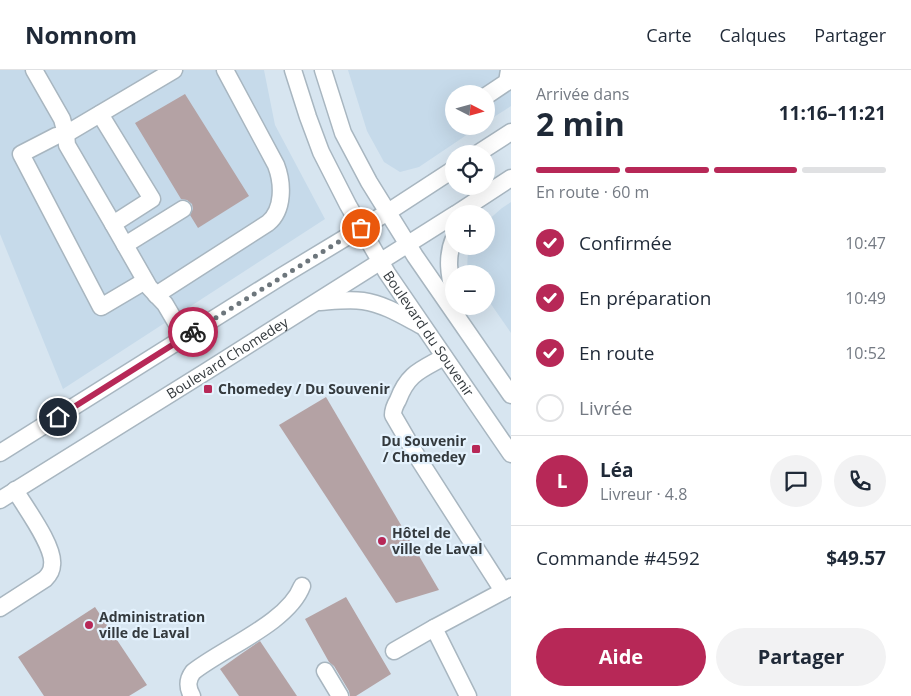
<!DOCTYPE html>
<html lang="fr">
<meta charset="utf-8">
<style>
body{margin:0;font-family:"Open Sans",sans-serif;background:#f2f2f3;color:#1f2937;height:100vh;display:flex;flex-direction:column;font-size:19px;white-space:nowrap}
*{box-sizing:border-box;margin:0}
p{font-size:16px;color:#747a83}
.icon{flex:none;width:28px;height:28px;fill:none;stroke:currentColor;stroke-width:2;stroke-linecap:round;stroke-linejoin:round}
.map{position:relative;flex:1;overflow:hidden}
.panel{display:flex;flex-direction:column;background:#fff;width:400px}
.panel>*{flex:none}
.needle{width:32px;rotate:96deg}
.controls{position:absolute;left:445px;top:15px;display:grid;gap:10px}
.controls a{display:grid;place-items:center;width:50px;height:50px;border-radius:50%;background:#fff;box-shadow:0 5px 20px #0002;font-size:25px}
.pin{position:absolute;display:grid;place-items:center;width:42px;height:42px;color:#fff;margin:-21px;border:2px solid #fff;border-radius:50%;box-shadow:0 1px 5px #0007}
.courier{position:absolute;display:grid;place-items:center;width:50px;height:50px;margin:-25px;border:4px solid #b72857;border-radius:50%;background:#fff;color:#222;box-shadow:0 1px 6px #0007}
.head em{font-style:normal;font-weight:700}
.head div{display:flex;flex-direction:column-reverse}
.head{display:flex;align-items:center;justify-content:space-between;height:85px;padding:0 25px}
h1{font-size:32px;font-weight:700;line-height:38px}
.bar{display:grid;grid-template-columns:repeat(4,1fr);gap:8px 5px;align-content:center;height:60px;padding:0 25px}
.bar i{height:6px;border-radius:4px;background:#e0e1e3}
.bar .on{background:#b72857}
.bar p{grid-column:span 4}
.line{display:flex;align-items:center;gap:12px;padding:0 25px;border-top:1px solid #e0e1e3}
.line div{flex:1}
.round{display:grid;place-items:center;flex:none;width:52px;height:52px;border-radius:26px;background:#f2f2f3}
ol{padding:0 25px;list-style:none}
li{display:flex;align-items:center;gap:15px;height:55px}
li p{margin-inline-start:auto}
li .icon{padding:5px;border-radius:50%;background:#b72857;color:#fff;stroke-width:4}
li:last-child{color:#747a83}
li i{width:28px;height:28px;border:2px solid #e0e1e3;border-radius:50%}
.cta{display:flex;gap:10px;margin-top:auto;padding:10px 25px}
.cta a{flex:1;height:58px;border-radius:30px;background:#b72857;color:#fff;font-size:20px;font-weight:700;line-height:58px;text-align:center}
.cta a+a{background:#f2f2f3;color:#1f2937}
header{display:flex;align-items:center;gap:30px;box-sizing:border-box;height:70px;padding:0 25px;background:#fff;border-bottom:1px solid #e0e1e3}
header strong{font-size:24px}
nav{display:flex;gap:28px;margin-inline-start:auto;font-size:18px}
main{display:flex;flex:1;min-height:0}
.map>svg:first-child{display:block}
.built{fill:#c6daea}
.building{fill:#b4a2a4}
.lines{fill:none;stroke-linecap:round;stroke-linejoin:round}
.minor-casing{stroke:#a8b6c0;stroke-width:19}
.minor{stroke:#fff;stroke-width:16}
.done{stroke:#6d767c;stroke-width:5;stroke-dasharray:0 9}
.route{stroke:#b72857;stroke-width:6}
.poi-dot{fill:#b72857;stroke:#e4f2fd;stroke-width:2}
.labels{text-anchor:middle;stroke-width:4.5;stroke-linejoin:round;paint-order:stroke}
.street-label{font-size:14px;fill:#343a3e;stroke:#e4f2fd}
.poi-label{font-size:14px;font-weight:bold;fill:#343a3e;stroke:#e4f2fd;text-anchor:start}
</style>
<header>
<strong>Nomnom</strong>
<nav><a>Carte</a><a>Calques</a><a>Partager</a></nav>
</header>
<main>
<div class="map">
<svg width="511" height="626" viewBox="0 0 511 626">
<rect width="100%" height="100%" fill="#d7e5f0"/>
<g class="built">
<polygon points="0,0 264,0 275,55 325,149 63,319 0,164"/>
<polygon points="348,0 511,0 511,36 486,52 486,24 454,24 454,56 480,56 419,97 400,102 384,92 367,61"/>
<polygon points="511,132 511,263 486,227 486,204 469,204 467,201 468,179 469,176 486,176 486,152 502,138"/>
</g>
<g class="building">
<polygon points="185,24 249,126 198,158 190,145 193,139 192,134 187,130 181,129 135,53"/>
<polygon points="326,327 367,397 439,520 396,533 279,355"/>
<polygon points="346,527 391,604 356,626 350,626 349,621 334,596 329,592 305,549"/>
<polygon points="95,537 147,615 129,626 44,626 18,587"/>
<polygon points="260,571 297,626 239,626 220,599 241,584"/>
</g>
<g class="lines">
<defs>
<g id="minor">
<polyline points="34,0 62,49 66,64 174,0"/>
<path id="s1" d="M 293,0 L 308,47 L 321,82 L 348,135 L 387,203 L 511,384"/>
<polyline points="323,0 343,63 369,112 415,186 511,325"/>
<polyline points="486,26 507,12 509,0"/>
<polyline points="100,44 152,129 113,154 149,217 165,234 185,268"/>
<polyline points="477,84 511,62"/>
<polyline points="456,144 511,108"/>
<polyline points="113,154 67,75 66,64 56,66 21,84 101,237 145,211"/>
<path d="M 454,168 C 446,187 449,205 454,224"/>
<polyline points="125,175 183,139"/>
<path d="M 156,225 L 268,153 C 284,140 283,113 276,95 L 225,0"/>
<path d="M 320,232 C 334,231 349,229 363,231 C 384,234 403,246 422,256"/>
<path d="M 444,287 C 421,300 408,303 398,330 C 395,335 393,340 393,345 L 418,388 L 503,521"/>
<polyline points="0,383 282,206 388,142 454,99"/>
<path id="s2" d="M 0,430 L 207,301 L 454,145"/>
<path d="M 0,538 L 45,509 C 49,505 52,501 52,495 C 55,477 25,437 15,420"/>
<polyline points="394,581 434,558"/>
<polyline points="325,601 340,626"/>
<path d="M 192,626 C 187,617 187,610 193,602 C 223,578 288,553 302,516"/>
<polyline points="468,626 434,558 511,517"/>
</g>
</defs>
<use href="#minor" class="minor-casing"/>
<use href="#minor" class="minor"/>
</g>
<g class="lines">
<polyline class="done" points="193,262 361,158"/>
<polyline class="route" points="58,347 193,262"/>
</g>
<g class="poi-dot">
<rect x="203" y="314" width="10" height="10" rx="2.5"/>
<rect x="471" y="374" width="10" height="10" rx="2.5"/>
<circle cx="382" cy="471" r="5"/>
<circle cx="89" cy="555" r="5"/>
</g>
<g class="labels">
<g class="street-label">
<text dy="5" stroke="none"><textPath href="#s1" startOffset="298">Boulevard du Souvenir</textPath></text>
<text dy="5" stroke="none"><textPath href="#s2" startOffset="268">Boulevard Chomedey</textPath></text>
</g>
<g class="poi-label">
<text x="218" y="324">Chomedey / Du Souvenir</text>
<text x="466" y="376" text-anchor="end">Du Souvenir<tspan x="466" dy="16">/ Chomedey</tspan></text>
<text x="392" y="468">Hôtel de<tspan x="392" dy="16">ville de Laval</tspan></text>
<text x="99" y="552">Administration<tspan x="99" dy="16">ville de Laval</tspan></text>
</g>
</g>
</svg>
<div class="controls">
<a><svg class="needle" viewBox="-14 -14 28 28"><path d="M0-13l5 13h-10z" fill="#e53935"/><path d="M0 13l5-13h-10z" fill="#747a83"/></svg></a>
<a><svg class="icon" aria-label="locate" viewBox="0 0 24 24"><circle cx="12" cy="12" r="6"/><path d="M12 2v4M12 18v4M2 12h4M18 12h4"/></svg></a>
<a>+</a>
<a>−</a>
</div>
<div class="pin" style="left:361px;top:158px;background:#ea580c"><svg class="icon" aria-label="bag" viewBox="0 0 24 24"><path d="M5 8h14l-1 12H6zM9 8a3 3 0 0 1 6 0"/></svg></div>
<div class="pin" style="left:58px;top:347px;background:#1f2937"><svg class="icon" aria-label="home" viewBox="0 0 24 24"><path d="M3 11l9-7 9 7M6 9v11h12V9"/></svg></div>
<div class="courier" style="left:193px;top:262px"><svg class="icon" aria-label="bike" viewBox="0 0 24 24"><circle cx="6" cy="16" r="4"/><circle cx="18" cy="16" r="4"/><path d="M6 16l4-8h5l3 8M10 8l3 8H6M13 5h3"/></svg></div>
</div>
<section class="panel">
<div class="head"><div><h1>2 min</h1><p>Arrivée dans</p></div><em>11:16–11:21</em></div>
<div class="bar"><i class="on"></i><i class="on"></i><i class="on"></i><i></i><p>En route · 60 m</p></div>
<ol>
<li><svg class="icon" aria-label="check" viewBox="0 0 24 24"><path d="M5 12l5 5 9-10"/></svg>Confirmée<p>10:47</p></li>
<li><svg class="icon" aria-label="check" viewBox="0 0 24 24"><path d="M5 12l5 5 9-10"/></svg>En préparation<p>10:49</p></li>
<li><svg class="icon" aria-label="check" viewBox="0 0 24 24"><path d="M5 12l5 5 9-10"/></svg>En route<p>10:52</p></li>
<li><i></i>Livrée</li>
</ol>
<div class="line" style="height:90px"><b class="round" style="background:#b72857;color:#fff">L</b><div><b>Léa</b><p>Livreur · 4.8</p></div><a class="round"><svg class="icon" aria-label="chat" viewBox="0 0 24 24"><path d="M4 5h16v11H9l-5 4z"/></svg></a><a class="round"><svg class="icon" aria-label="phone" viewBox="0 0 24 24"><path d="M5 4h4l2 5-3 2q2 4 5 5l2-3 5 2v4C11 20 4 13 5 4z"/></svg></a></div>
<div class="line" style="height:65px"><div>Commande #4592</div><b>$49.57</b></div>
<div class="cta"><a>Aide</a><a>Partager</a></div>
</section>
</main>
